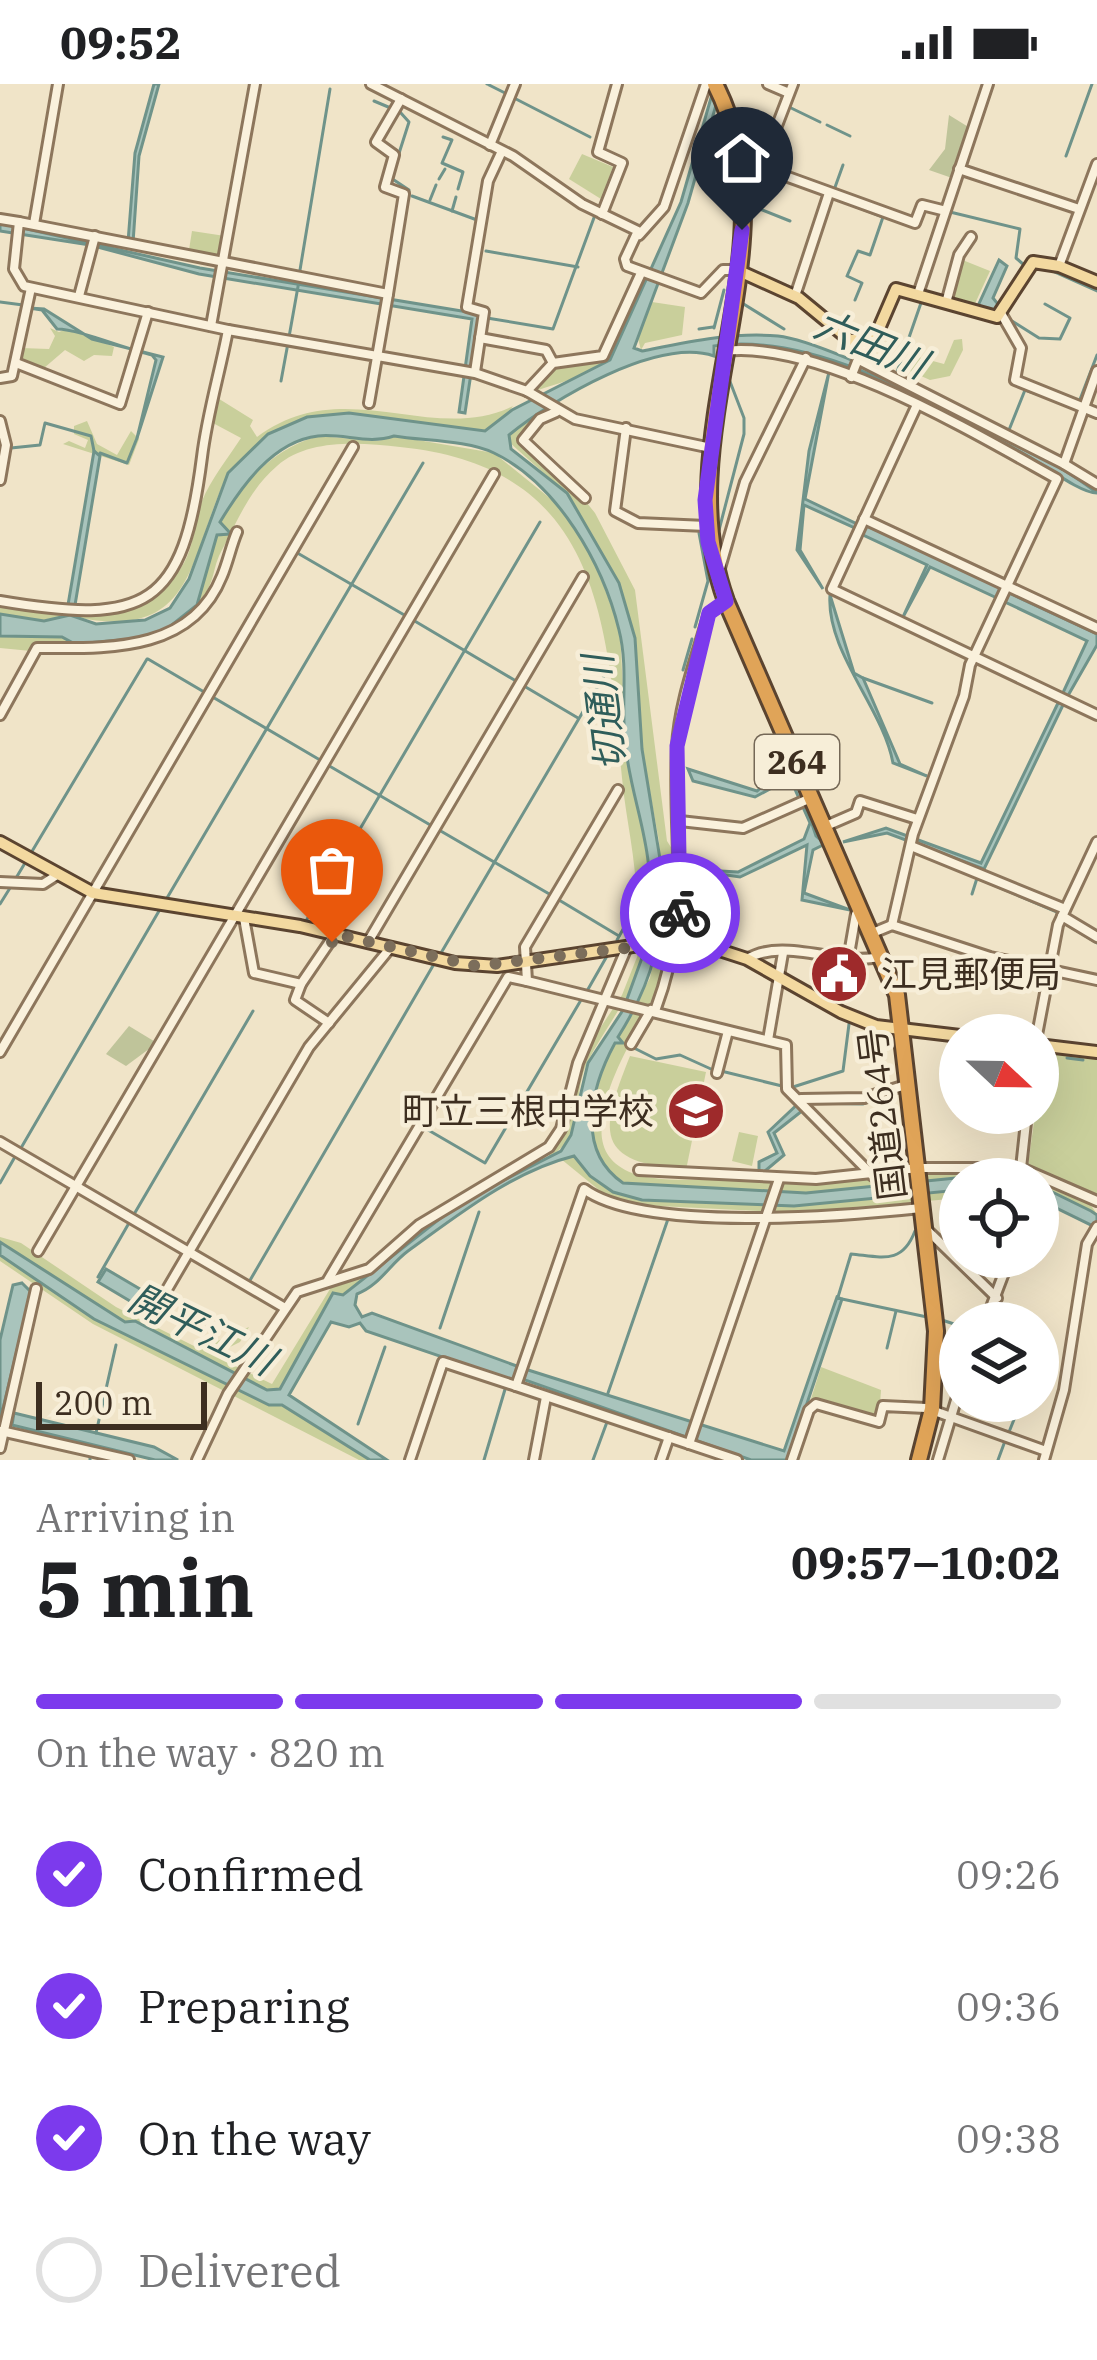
<!DOCTYPE html>
<meta charset="utf-8">
<style>
body{margin:0;font-family:"IBM Plex Serif","Noto Sans JP",serif;background:#f6f6f6;color:#202124;height:100vh;display:flex;flex-direction:column;font-size:45px;white-space:nowrap}
*{box-sizing:border-box;margin:0}
p{font-size:39px;color:#757577}
.icon{flex:none;width:66px;height:66px;fill:none;stroke:currentColor;stroke-width:2;stroke-linecap:round;stroke-linejoin:round}
.map{position:relative;height:1376px;overflow:hidden}
.details{display:flex;flex-direction:column;background:#fff;flex:1}
.details>*{flex:none}
.needle{width:78px;rotate:112deg}
.tools{position:absolute;left:939px;top:930px;display:grid;gap:24px}
.tools a{display:grid;place-items:center;width:120px;height:120px;border-radius:50%;background:#fff;box-shadow:0 12px 48px #0002;font-size:60px}
.scale{position:absolute;left:36px;bottom:30px;width:171px;box-sizing:border-box;padding-left:12px;border:6px solid #3d2e20;border-top:0;font-size:33px;line-height:42px;white-space:nowrap;color:#3d2e20;-webkit-text-stroke:9px #f7eed8;paint-order:stroke}
.pin{position:absolute;display:grid;place-items:center;width:102px;height:102px;color:#fff;margin:-123px -51px;border-radius:50% 50% 50% 0;rotate:-45deg;box-shadow:0 0 12px #0007}
.pin .icon{rotate:45deg}
.courier{position:absolute;display:grid;place-items:center;width:120px;height:120px;margin:-60px;border:9px solid #7c3aed;border-radius:50%;background:#fff;color:#222;box-shadow:0 3px 15px #0007}
.overview em{font-style:normal;font-weight:700}
.overview div{display:flex;flex-direction:column-reverse}
.overview{display:flex;align-items:center;justify-content:space-between;height:204px;padding:0 36px}
h1{font-size:78px;font-weight:700;line-height:90px}
.bar{display:grid;grid-template-columns:repeat(4,1fr);gap:18px 12px;align-content:center;height:144px;padding:0 36px}
.bar i{height:15px;border-radius:9px;background:#e0e0e0}
.bar .active{background:#7c3aed}
.bar p{grid-column:span 4}
ol{padding:0 36px;list-style:none}
li{display:flex;align-items:center;gap:36px;height:132px}
li p{margin-inline-start:auto}
li .icon{padding:12px;border-radius:50%;background:#7c3aed;color:#fff;stroke-width:4}
li:last-child{color:#757577}
li i{width:66px;height:66px;border:6px solid #e0e0e0;border-radius:50%}
.status{display:flex;justify-content:space-between;align-items:center;height:84px;padding:0 60px;background:#fff;direction:ltr}
.status svg{height:33px;fill:currentColor}
.map>svg:first-child{display:block}
.green{fill:#c9cf9b}
.cemetery{fill:#bfc49a}
.water{fill:#a9c4bc;stroke:#6f938a;stroke-width:3}
.lines{fill:none;stroke-linecap:round;stroke-linejoin:round}
.stream{stroke:#6f938a;stroke-width:3}
.minor-casing{stroke:#8d765c;stroke-width:14}
.major-casing{stroke:#5b4430;stroke-width:16}
.highway-casing{stroke:#5b4430;stroke-width:20}
.minor{stroke:#faf1dc;stroke-width:8}
.major{stroke:#f3d9a0;stroke-width:10}
.highway{stroke:#e0a458;stroke-width:14}
.done{stroke:#7c6e5b;stroke-width:12;stroke-dasharray:0 21.6}
.route{stroke:#7c3aed;stroke-width:15}
.labels{text-anchor:middle;stroke-width:9;stroke-linejoin:round;paint-order:stroke}
.shield{fill:#f7eed8;stroke:#756857;stroke-width:3}
.shield-label{font-size:33px;font-weight:bold;fill:#3d2e20}
.poi-label{font-size:36px;fill:#3d2e20;stroke:#f7eed8;text-anchor:start}
.street-label{font-size:36px;fill:#3d2e20;stroke:#f7eed8}
.water-label{font-size:39px;font-style:italic;fill:#2f5d5a;stroke:#f7eed8}
</style>
<div class="status"><b>09:52</b><svg viewBox="0 0 49 12"><path d="M0 12V9h3v3zM5 12V6h3v6zM10 12V3h3v9zM15 12V0h3v12zM26 1h20v11H26zM47 4h2v5h-2z"/></svg></div>
<div class="map">
<svg width="1097" height="1376" viewBox="0 0 1097 1376">
<rect width="100%" height="100%" fill="#f0e4c8"/>
<g class="green">
<polygon points="582,70 613,83 601,115 569,95"/>
<polygon points="192,147 225,152 220,177 188,172"/>
<polygon points="960,175 990,187 973,224 949,216"/>
<polygon points="652,218 685,223 682,251 645,259 641,266 637,251"/>
<polygon points="50,244 59,248 69,244 114,263 112,272 94,271 84,277 65,266 44,284 19,277 21,264 49,265 55,252"/>
<polygon points="962,255 963,266 950,292 930,296 901,283 907,270 944,280 954,256"/>
<path d="M 611,259 L 617,262 C 599,290 565,297 535,307 L 552,284 L 601,276 Z"/>
<path d="M 216,313 L 253,336 L 250,342 L 257,353 C 344,288 432,362 513,322 L 498,342 L 485,347 L 349,329 L 228,389 C 187,475 197,558 75,533 C 65,531 57,536 47,536 C 32,537 15,532 0,530 L 0,520 C 64,534 146,544 184,479 C 194,461 195,437 202,417 C 211,395 228,374 241,354 L 211,338 Z"/>
<path d="M 537,328 L 518,357 L 574,403 L 595,429 L 635,506 L 667,757 L 674,768 C 673,807 677,849 665,887 C 647,939 608,982 602,1039 C 599,1063 609,1080 632,1089 C 656,1098 688,1095 714,1096 C 815,1100 915,1089 1016,1088 C 1039,1094 1089,1109 1097,1131 L 1038,1101 L 1038,1095 L 966,1093 L 806,1109 L 622,1099 C 575,1065 591,1003 615,959 L 623,960 L 618,954 L 650,894 L 663,832 L 659,757 L 642,665 L 635,554 L 567,410 L 509,358 L 509,351 Z"/>
<polygon points="87,337 97,360 117,371 131,347 139,355 129,381 63,360 69,357 85,364 88,356 74,350 74,342"/>
<path d="M 318,352 L 378,357 L 394,352 L 494,369 L 562,424 L 596,480 L 620,547 L 626,667 L 650,771 L 646,833 L 651,835 L 651,849 L 634,848 C 642,795 627,747 622,694 C 606,533 599,383 400,363 C 361,359 309,354 277,382 C 251,404 238,435 223,464 C 210,487 218,496 197,521 L 217,450 L 229,447 L 219,438 C 244,398 271,366 318,352 Z"/>
<polygon points="0,552 62,553 75,560 136,555 69,566 37,560 31,567 0,564"/>
<path d="M 639,868 L 645,869 C 633,912 606,941 587,979 C 572,1011 585,1056 548,1073 L 562,1048 L 587,964 L 622,911 Z"/>
<polygon points="1050,968 1097,974 1097,1111 1028,1081 1043,974"/>
<path d="M 630,972 L 706,988 L 686,1086 C 594,1078 599,1049 630,972 Z"/>
<polygon points="739,1048 758,1052 752,1082 732,1077"/>
<polygon points="574,1072 590,1092 642,1116 960,1106 960,1114 797,1129 639,1121 610,1115 561,1075"/>
<polygon points="446,1129 343,1211 333,1210 279,1305 267,1306 135,1238 125,1239 0,1158 0,1153 21,1159 116,1223 200,1265 249,1243 240,1258 222,1267 221,1275 272,1300 333,1200 373,1185 419,1143"/>
<polygon points="0,1171 269,1321 282,1321 370,1376 359,1376 93,1240 0,1177"/>
<polygon points="821,1283 881,1306 879,1335 811,1315"/>
</g>
<g class="cemetery">
<polygon points="949,31 970,44 952,94 929,86 945,65"/>
<polygon points="129,942 157,959 126,982 106,970"/>
</g>
<g class="water">
<polygon points="154,0 159,0 139,72 133,159 128,158 135,69"/>
<path d="M 715,0 L 722,0 L 688,119 L 634,264 L 642,267 C 687,258 731,248 778,252 C 836,258 1050,370 1097,409 C 1080,409 1046,382 1026,371 C 937,322 817,247 714,262 L 714,272 C 658,253 553,315 509,351 L 511,365 L 567,409 L 619,499 L 635,554 L 642,665 L 660,775 L 668,778 L 660,783 C 665,850 654,896 618,953 L 623,959 L 615,959 C 591,1003 575,1066 623,1099 L 806,1109 L 966,1093 L 1019,1095 L 960,1095 L 960,1106 L 794,1122 L 642,1116 L 613,1108 L 590,1092 L 574,1072 C 513,1087 458,1131 408,1167 C 389,1181 380,1201 357,1210 L 355,1221 L 362,1233 L 372,1229 L 525,1285 L 784,1367 L 837,1213 L 842,1215 L 788,1376 L 751,1376 L 517,1293 L 510,1296 L 366,1247 L 360,1239 L 349,1243 L 331,1238 L 289,1311 L 387,1376 L 370,1376 L 282,1321 L 269,1321 L 94,1235 L 0,1171 L 0,1158 L 125,1238 L 135,1237 L 267,1306 L 280,1305 L 333,1209 L 343,1211 L 461,1118 L 561,1067 L 571,1051 L 588,979 L 623,926 L 651,849 L 651,837 L 645,838 C 660,776 633,725 626,666 C 620,626 629,585 619,546 C 603,480 558,400 494,369 C 467,356 424,357 394,352 C 368,361 344,349 318,352 C 273,357 241,403 220,438 L 231,450 L 217,451 L 197,521 L 168,544 L 145,554 L 75,560 L 62,553 L 0,552 L 0,530 L 44,537 L 70,531 L 96,540 L 145,536 L 170,524 L 189,495 L 228,389 L 268,350 L 307,333 L 349,329 L 485,347 L 512,326 L 610,276 L 681,118 Z"/>
<polygon points="0,139 200,184 480,230 465,329 459,328 472,235 199,190 90,161 0,147"/>
<polygon points="999,176 1007,182 993,214 1001,224 995,229 977,224"/>
<path d="M 29,224 L 44,225 L 92,255 L 163,273 L 137,354 L 156,276 L 152,271 C 125,265 79,245 57,245 L 42,226 Z"/>
<polygon points="829,288 805,415 857,440 855,444 804,421 800,466 823,505 797,466 809,367"/>
<polygon points="94,367 100,372 75,521 68,521"/>
<polygon points="865,441 1001,504 997,514 930,483 903,533 927,481 861,450"/>
<polygon points="1009,509 1097,550 1097,561 1066,615 1061,613 1087,557 1005,518"/>
<path d="M 830,511 L 854,589 L 863,594 L 900,680 L 927,692 L 893,679 C 883,624 826,568 830,511 Z"/>
<polygon points="1059,617 1064,619 984,785 887,749 843,758 886,744 981,779"/>
<polygon points="688,685 757,707 776,691 798,698 816,752 825,760 813,766 804,809 850,826 802,816 807,761 740,793 685,785 738,788 804,755 810,739 793,701 781,699 755,713 693,697"/>
<polygon points="903,1004 863,1020 812,1019 774,1049 784,1071 759,1092 759,1078 777,1069 768,1048 802,1016 864,1016"/>
<polygon points="1038,1101 1091,1127 1097,1131 1097,1144 1038,1115"/>
<polygon points="106,1185 157,1215 155,1219 141,1211 135,1220 98,1198"/>
<polygon points="22,1199 31,1208 0,1337 0,1256 13,1201"/>
<polygon points="14,1329 154,1363 178,1376 155,1376 12,1341"/>
</g>
<g class="lines">
<g class="stream">
<polyline points="487,0 505,9"/>
<polyline points="796,2 789,23 820,38"/>
<polyline points="514,14 590,53"/>
<polyline points="374,17 393,25"/>
<polyline points="759,38 773,40"/>
<polyline points="827,41 850,52"/>
<polyline points="443,53 452,56 442,79 463,88 458,105"/>
<polyline points="1066,72 1092,0"/>
<polyline points="768,81 789,23"/>
<polyline points="394,85 409,38 400,28"/>
<polyline points="765,90 757,124 790,137"/>
<polyline points="391,94 409,106 392,215"/>
<polyline points="439,95 445,85"/>
<polyline points="834,106 843,81"/>
<polyline points="412,112 477,136"/>
<polyline points="831,113 883,133 870,171 858,167 847,192 862,199 855,216"/>
<polyline points="430,116 436,101"/>
<polyline points="599,124 616,81 604,75"/>
<polyline points="452,127 456,113"/>
<polyline points="950,128 1020,145 1016,174 1024,181"/>
<polyline points="486,167 578,183"/>
<polyline points="1050,186 1097,207"/>
<polyline points="299,192 330,5"/>
<polyline points="924,208 928,191"/>
<polyline points="0,218 23,221"/>
<polyline points="742,219 784,245"/>
<polyline points="487,234 553,245 595,131"/>
<polyline points="1012,237 1039,254 1060,255 1070,234 1045,220"/>
<polyline points="714,244 724,206"/>
<polyline points="699,245 713,243"/>
<polyline points="289,253 299,197"/>
<polyline points="896,291 922,216"/>
<polyline points="281,297 288,259"/>
<polyline points="1079,318 1097,271"/>
<polyline points="1009,346 1025,306 1037,310"/>
<polyline points="11,364 40,361 45,339 91,352 94,367"/>
<polyline points="100,369 127,379 137,354"/>
<polyline points="719,446 744,350 744,334 729,295"/>
<polyline points="294,467 406,532"/>
<polyline points="413,536 516,597"/>
<polyline points="695,543 708,497 699,449"/>
<polyline points="148,575 320,676"/>
<polyline points="683,586 692,555"/>
<polyline points="863,594 932,619"/>
<polyline points="524,602 578,634"/>
<polyline points="326,680 432,742"/>
<polyline points="439,746 551,811"/>
<polyline points="31,769 147,575"/>
<polyline points="16,794 25,779"/>
<polyline points="977,794 1057,828"/>
<polyline points="972,810 978,791"/>
<polyline points="167,814 423,379"/>
<polyline points="559,816 619,852"/>
<polyline points="0,820 10,804"/>
<polyline points="306,837 540,438"/>
<polyline points="1064,839 1097,859"/>
<polyline points="617,856 626,840"/>
<polyline points="441,869 604,592"/>
<polyline points="587,907 607,872"/>
<polyline points="634,964 656,975 680,971 711,985"/>
<polyline points="1067,974 1083,976"/>
<polyline points="721,987 782,1002"/>
<polyline points="793,1003 843,987 849,940"/>
<polyline points="21,1064 159,827"/>
<polyline points="0,1099 16,1071"/>
<polyline points="133,1132 253,927"/>
<polyline points="356,1157 423,1043 485,1079 581,916"/>
<polyline points="98,1193 129,1139"/>
<polyline points="249,1198 434,880"/>
<path d="M 838,1213 L 851,1170 C 882,1173 902,1181 915,1147"/>
<polyline points="842,1215 927,1233"/>
<polyline points="942,1236 960,1242"/>
<polyline points="440,1244 479,1128"/>
<polyline points="887,1264 896,1227"/>
<polyline points="608,1309 668,1135"/>
<polyline points="358,1340 385,1263"/>
<polyline points="1009,1348 1015,1333"/>
<polyline points="96,1349 116,1261"/>
<polyline points="90,1376 90,1373"/>
<polyline points="484,1376 506,1302"/>
<polyline points="593,1376 607,1338"/>
<polyline points="998,1376 1005,1357"/>
</g>
<defs>
<g id="minor">
<polyline points="371,0 513,72 582,120 638,147 625,175 627,182 701,209 723,186 737,186"/>
<polyline points="768,0 789,9"/>
<polyline points="490,61 515,0"/>
<polyline points="741,76 915,139 922,121 942,126"/>
<polyline points="761,83 793,0"/>
<polyline points="959,85 1079,125"/>
<polyline points="602,130 622,79 598,68 617,0"/>
<polyline points="0,135 19,138"/>
<polyline points="34,140 58,0"/>
<polyline points="639,151 664,123 706,0"/>
<polyline points="1059,182 1097,80"/>
<polyline points="388,210 404,110 385,103 394,71 376,58 401,15"/>
<polyline points="918,210 988,0"/>
<polyline points="79,212 95,152"/>
<polyline points="795,212 829,109"/>
<polyline points="946,219 959,171 971,153"/>
<polyline points="1002,231 1021,264 1015,296 1097,329"/>
<polyline points="211,242 255,0"/>
<polyline points="480,254 546,266 553,279"/>
<path d="M 725,267 C 819,256 974,349 1057,395 L 970,581 L 964,612 L 913,750 L 892,841"/>
<polyline points="859,276 1064,380 1097,287"/>
<polyline points="16,279 120,320 148,228"/>
<polyline points="475,288 484,228 467,223 488,97 502,67"/>
<polyline points="851,293 864,260"/>
<polyline points="0,294 12,292 31,204"/>
<polyline points="527,307 553,279 603,272 641,189"/>
<polyline points="369,319 388,210 19,138 14,185 24,202 228,246 475,289 527,307 575,335 711,364"/>
<polyline points="916,323 832,505 1097,631"/>
<polyline points="556,328 540,335 523,356 585,414"/>
<polyline points="0,337 6,361 0,396"/>
<polyline points="626,344 615,427 638,439 706,442"/>
<polyline points="1064,380 1097,400"/>
<polyline points="864,435 1097,544"/>
<polyline points="720,484 745,398 806,274"/>
<path d="M 0,517 C 147,542 183,523 202,373 C 207,331 220,288 228,246"/>
<path d="M 0,631 L 37,564 C 104,564 191,570 222,492 C 228,478 231,462 237,448"/>
<polyline points="618,706 525,863 527,897 786,961 787,1005 873,1092"/>
<polyline points="680,737 743,744 813,713"/>
<polyline points="826,742 856,729 860,717 917,735"/>
<polyline points="911,762 1065,825"/>
<polyline points="0,798 43,800 57,791"/>
<polyline points="1062,832 1097,853"/>
<polyline points="244,834 254,889 301,900 335,850"/>
<polyline points="875,848 892,841 990,873 1097,896"/>
<polyline points="368,858 583,493"/>
<path d="M 747,875 C 785,852 841,884 883,872"/>
<polyline points="848,876 856,830 862,828"/>
<polyline points="301,900 295,916 329,939"/>
<path d="M 655,927 C 693,826 672,764 677,663 C 679,619 697,572 709,529 L 725,518"/>
<polyline points="1037,951 1058,841 1097,758"/>
<polyline points="768,956 783,869"/>
<polyline points="631,960 651,926"/>
<polyline points="0,968 353,363"/>
<polyline points="717,989 728,947"/>
<polyline points="801,1015 864,1014 909,1000"/>
<polyline points="0,1058 285,1224"/>
<polyline points="1021,1084 1027,1029"/>
<polyline points="639,1086 816,1095 918,1084 1021,1084 1097,1117"/>
<polyline points="926,1145 997,1214"/>
<polyline points="38,1167 494,390"/>
<polyline points="328,1196 508,893 527,897"/>
<polyline points="152,1231 309,963 391,863"/>
<polyline points="985,1239 1010,1173"/>
<polyline points="1,1347 129,1376"/>
<polyline points="689,1360 779,1095"/>
<polyline points="0,1364 36,1205"/>
<polyline points="197,1376 228,1310 297,1208 369,1185 419,1141 549,1063 561,1045 578,979 627,863"/>
<polyline points="410,1376 443,1278 516,1302"/>
<polyline points="534,1376 546,1313"/>
<polyline points="661,1376 669,1353"/>
<path d="M 737,1376 L 516,1302 L 584,1105 C 644,1149 845,1132 921,1124"/>
<polyline points="792,1376 809,1326 816,1320 879,1338 883,1322 926,1324 1046,1367"/>
<polyline points="938,1376 960,1303"/>
<polyline points="1044,1376 1064,1306 1087,1160 1097,1143"/>
</g>
<g id="major">
<polyline points="737,186 799,214 850,256 874,256 896,205 997,233 1033,178 1059,182 1097,198"/>
<polyline points="0,758 93,809 300,842 455,879 497,882 653,859 707,862 747,875 841,928 876,942 960,952"/>
<polyline points="1038,961 1097,968"/>
</g>
<path id="highway" d="M 715,0 C 798,162 664,347 726,517 L 897,911 L 936,1247 L 932,1325 L 919,1376"/>
</defs>
<use href="#minor" class="minor-casing"/>
<use href="#major" class="major-casing"/>
<use href="#highway" class="highway-casing"/>
<use href="#minor" class="minor"/>
<use href="#major" class="major"/>
<use href="#highway" class="highway"/>
</g>
<g class="lines">
<polyline class="done" points="332,858 335,850 476,882 676,858 680,829"/>
<polyline class="route" points="680,829 677,662 709,529 726,517 708,458 705,416 742,146"/>
</g>
<defs>
<symbol id="civic-disc" viewBox="-11 -11 22 22"><circle r="9.5" fill="#9e2a2b" stroke="#f7eed8"/><path d="M-.6-6.5H3V-4.5H.6V-3L4-1V1h2V6H-6V1h2V-1L-.6-3ZM-1.2 2.5V6h2.4V2.5Z" fill="#fff"/></symbol>
<symbol id="school-disc" viewBox="-11 -11 22 22"><circle r="9.5" fill="#9e2a2b" stroke="#f7eed8"/><path d="M0-5L7-2L0 1L-7-2ZM-4 1L0 2.5L4 1V4Q0 6-4 4Z" fill="#fff"/></symbol>
</defs>
<g fill-rule="evenodd">
<use href="#civic-disc" x="806" y="857" width="66" height="66"/>
<use href="#school-disc" x="663" y="994" width="66" height="66"/>
</g>
<g class="labels">
<rect class="shield" x="755" y="651" width="84" height="54" rx="9"/>
<g class="shield-label">
<text x="797" y="690">264</text>
</g>
<g class="poi-label">
<text x="881" y="903">江見郵便局</text>
<text x="654" y="1040" text-anchor="end">町立三根中学校</text>
</g>
<g class="street-label">
<text transform="translate(882 1030) rotate(-97)" y="13">国道264号</text>
</g>
<g class="water-label">
<text transform="translate(871 260) rotate(22)" y="14">六田川</text>
<text transform="translate(604 629) rotate(-97)" y="14">切通川</text>
<text transform="translate(202 1245) rotate(26)" y="14">開平江川</text>
</g>
</g>
</svg>
<div class="tools">
<a><svg class="needle" viewBox="-14 -14 28 28"><path d="M0-13l5 13h-10z" fill="#e53935"/><path d="M0 13l5-13h-10z" fill="#757577"/></svg></a>
<a><svg class="icon" aria-label="locate" viewBox="0 0 24 24"><circle cx="12" cy="12" r="6"/><path d="M12 2v4M12 18v4M2 12h4M18 12h4"/></svg></a>
<a><svg class="icon" aria-label="layers" viewBox="0 0 24 24"><path d="M12 4l9 5-9 5-9-5zM3 14l9 5 9-5"/></svg></a>
</div>
<div class="scale">200 m</div>
<div class="pin" style="left:332px;top:858px;background:#ea580c"><svg class="icon" aria-label="bag" viewBox="0 0 24 24"><path d="M5 8h14l-1 12H6zM9 8a3 3 0 0 1 6 0"/></svg></div>
<div class="pin" style="left:742px;top:146px;background:#1f2937"><svg class="icon" aria-label="home" viewBox="0 0 24 24"><path d="M3 11l9-7 9 7M6 9v11h12V9"/></svg></div>
<div class="courier" style="left:680px;top:829px"><svg class="icon" aria-label="bike" viewBox="0 0 24 24"><circle cx="6" cy="16" r="4"/><circle cx="18" cy="16" r="4"/><path d="M6 16l4-8h5l3 8M10 8l3 8H6M13 5h3"/></svg></div>
</div>
<section class="details">
<div class="overview"><div><h1>5 min</h1><p>Arriving in</p></div><em>09:57–10:02</em></div>
<div class="bar"><i class="active"></i><i class="active"></i><i class="active"></i><i></i><p>On the way · 820 m</p></div>
<ol>
<li><svg class="icon" aria-label="check" viewBox="0 0 24 24"><path d="M5 12l5 5 9-10"/></svg>Confirmed<p>09:26</p></li>
<li><svg class="icon" aria-label="check" viewBox="0 0 24 24"><path d="M5 12l5 5 9-10"/></svg>Preparing<p>09:36</p></li>
<li><svg class="icon" aria-label="check" viewBox="0 0 24 24"><path d="M5 12l5 5 9-10"/></svg>On the way<p>09:38</p></li>
<li><i></i>Delivered</li>
</ol>
</section>
